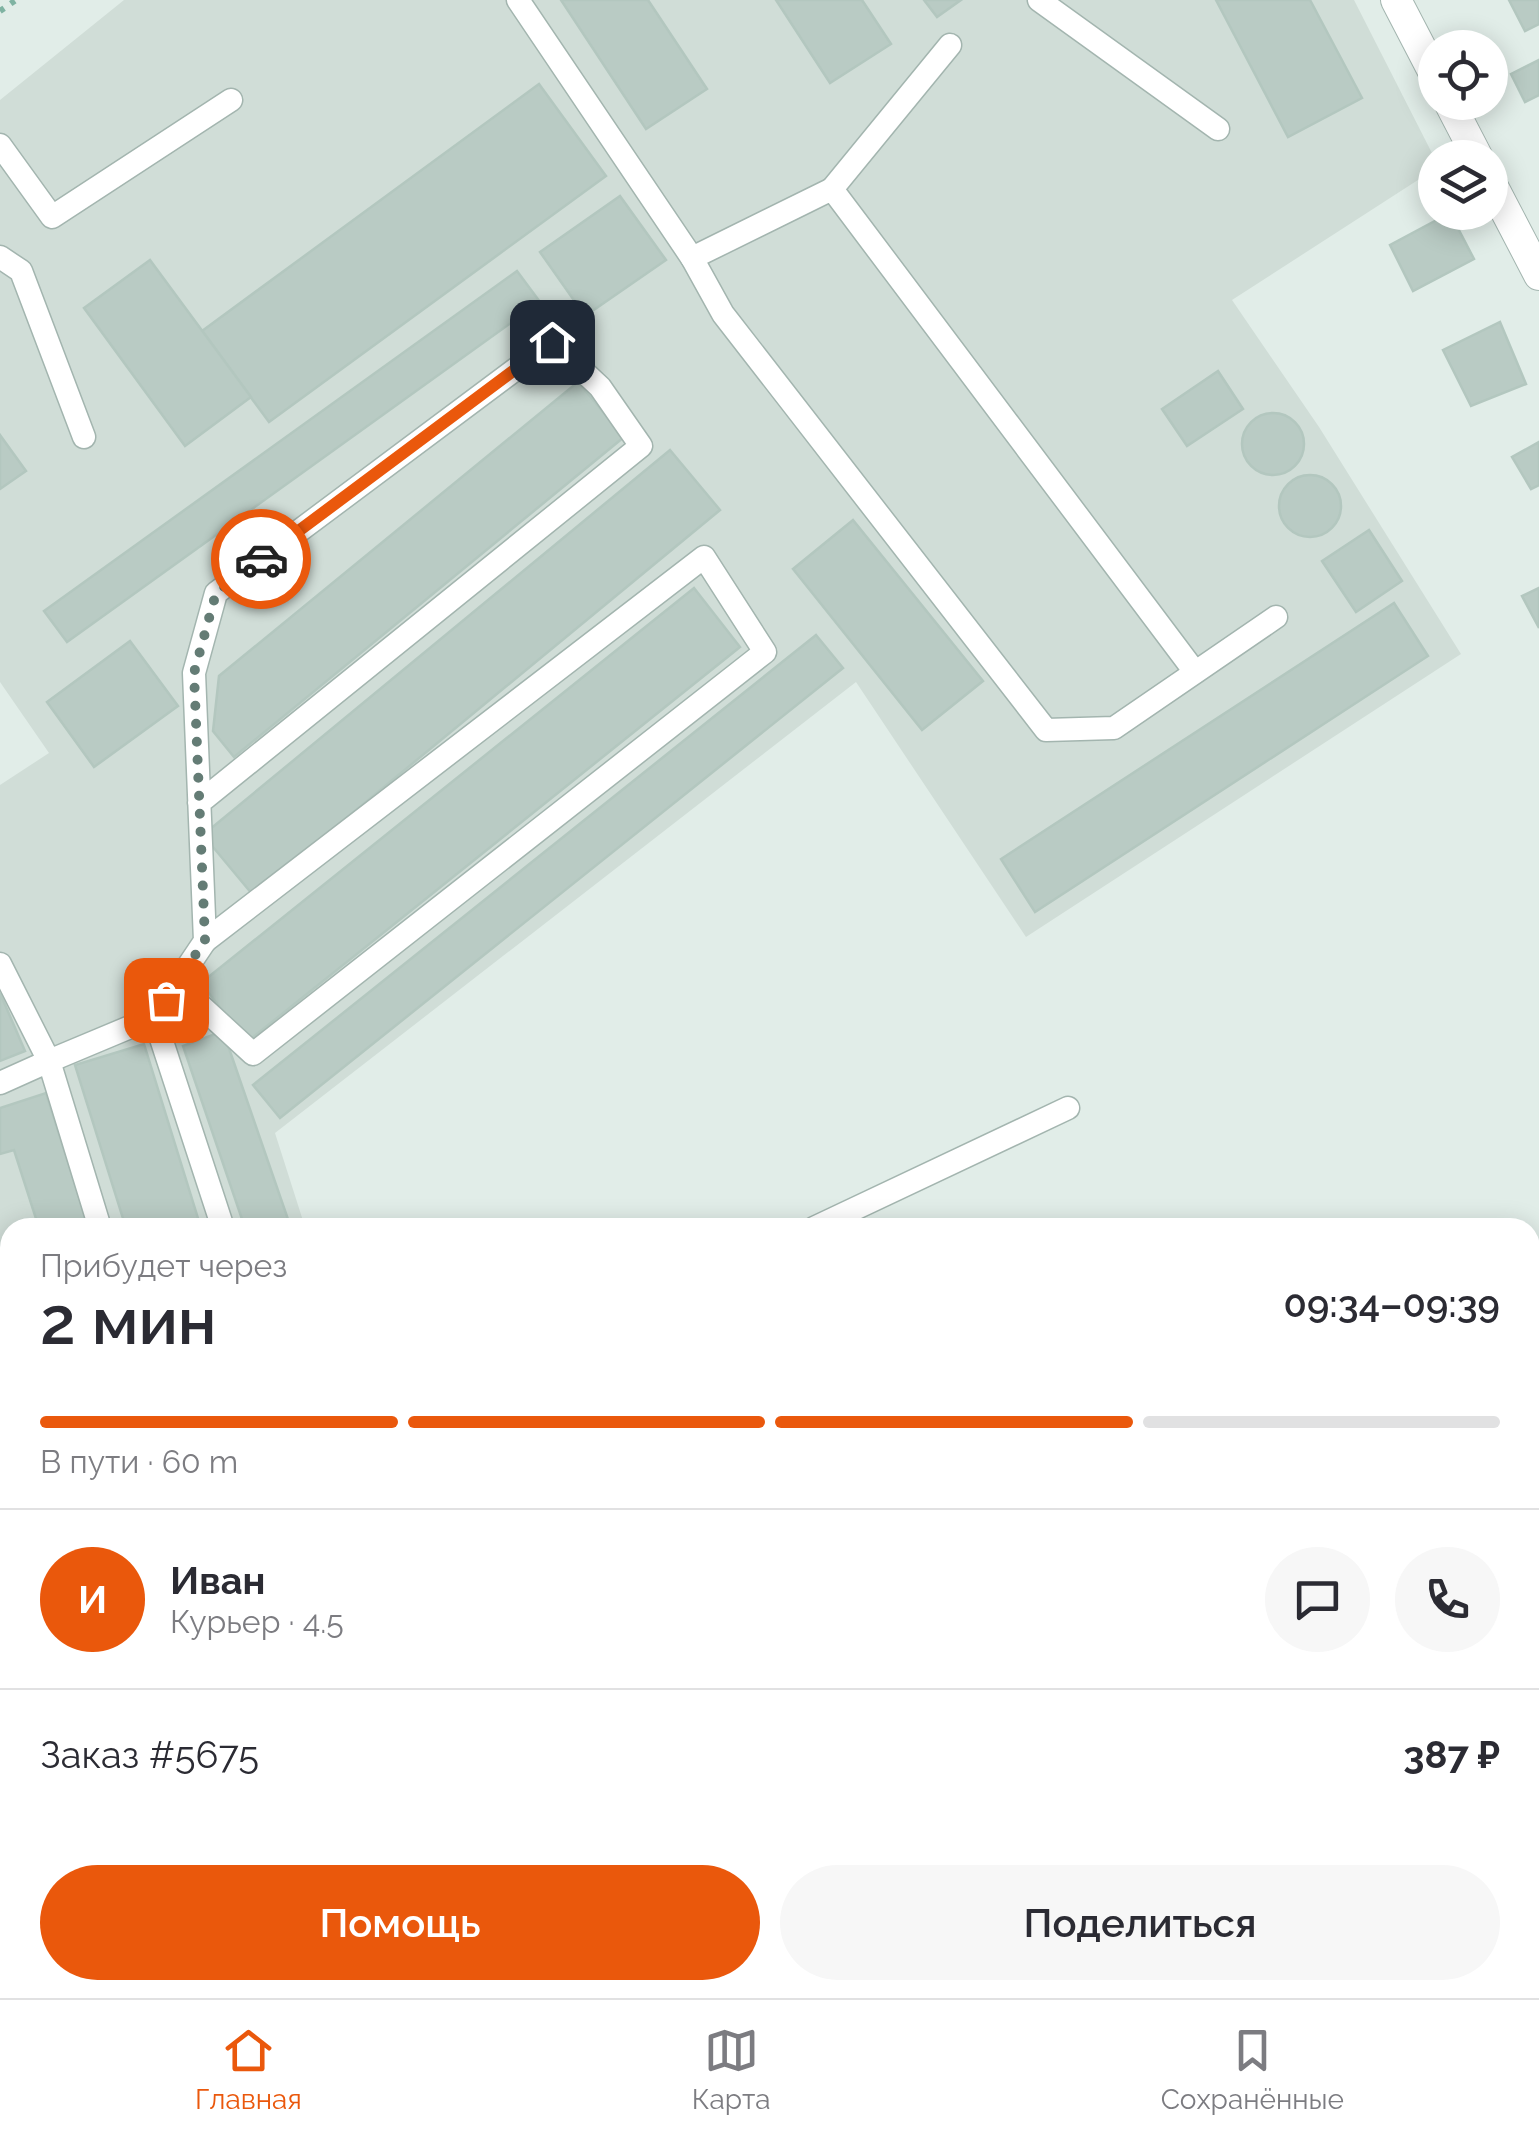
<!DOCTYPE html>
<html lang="ru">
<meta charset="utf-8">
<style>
body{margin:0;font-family:Raleway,sans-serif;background:#f7f7f7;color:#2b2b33;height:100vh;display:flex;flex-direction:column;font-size:38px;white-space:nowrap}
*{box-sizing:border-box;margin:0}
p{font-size:32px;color:#7c7c81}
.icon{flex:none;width:55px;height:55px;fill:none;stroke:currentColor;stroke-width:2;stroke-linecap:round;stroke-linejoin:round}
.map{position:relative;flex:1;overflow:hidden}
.details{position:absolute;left:0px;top:1218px;width:1540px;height:782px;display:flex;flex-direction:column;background:#fff;border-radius:30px 30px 0 0;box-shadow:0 5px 25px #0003}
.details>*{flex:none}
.fabs{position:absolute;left:1418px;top:30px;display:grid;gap:20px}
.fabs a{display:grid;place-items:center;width:90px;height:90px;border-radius:50%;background:#fff;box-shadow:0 5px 25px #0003;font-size:50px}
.pin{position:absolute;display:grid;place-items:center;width:85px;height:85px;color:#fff;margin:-42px;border-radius:20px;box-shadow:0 5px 15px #0006}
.courier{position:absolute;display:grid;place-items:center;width:100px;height:100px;margin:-50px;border:8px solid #ea580c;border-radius:50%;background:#fff;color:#222;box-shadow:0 2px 12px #0007}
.head em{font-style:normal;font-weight:600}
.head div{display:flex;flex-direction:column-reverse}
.head{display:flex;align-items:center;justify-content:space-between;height:170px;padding:0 40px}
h1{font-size:65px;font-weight:600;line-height:75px}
.bar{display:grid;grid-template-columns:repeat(4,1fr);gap:15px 10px;align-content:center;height:120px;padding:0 40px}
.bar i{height:12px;border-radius:8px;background:#e1e1e2}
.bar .current{background:#ea580c}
.bar p{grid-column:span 4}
.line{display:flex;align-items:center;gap:25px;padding:0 40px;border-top:2px solid #e1e1e2}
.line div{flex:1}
.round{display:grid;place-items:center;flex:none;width:105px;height:105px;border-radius:52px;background:#f7f7f7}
.action{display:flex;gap:20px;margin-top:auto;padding:20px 40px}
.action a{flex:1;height:115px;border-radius:60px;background:#ea580c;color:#fff;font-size:40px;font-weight:600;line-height:115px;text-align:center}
.action a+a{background:#f7f7f7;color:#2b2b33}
.tab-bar{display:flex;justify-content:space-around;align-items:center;height:140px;border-top:2px solid #e1e1e2;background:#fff;font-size:28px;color:#7c7c81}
.tab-bar a{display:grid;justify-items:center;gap:5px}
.tab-bar .current{color:#ea580c}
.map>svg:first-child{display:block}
.built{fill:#d0ddd7}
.building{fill:#b9cbc4;stroke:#b3c7bf;stroke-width:2.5}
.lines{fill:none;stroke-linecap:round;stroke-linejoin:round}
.service-casing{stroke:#a3b5af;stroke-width:25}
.minor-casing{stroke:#a3b5af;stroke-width:32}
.path{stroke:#7fb3a2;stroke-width:6;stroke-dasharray:5 8;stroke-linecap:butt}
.service{stroke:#fff;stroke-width:22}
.minor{stroke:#fff;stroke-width:30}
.done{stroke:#647c75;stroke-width:10;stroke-dasharray:0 18}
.route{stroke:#ea580c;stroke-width:12}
</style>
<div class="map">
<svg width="1539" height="1998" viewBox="0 0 1539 1998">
<rect width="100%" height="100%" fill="#e1ede8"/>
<polygon class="built" points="124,0 1354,0 1435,159 1435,169 1232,300 1319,427 1461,654 1026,937 856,682 275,1133 305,1227 10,1228 10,1990 573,1990 576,1998 0,1998 0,785 49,753 0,682 0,100"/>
<g class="building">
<polygon points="561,0 648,0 707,89 646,129"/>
<polygon points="776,0 862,0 891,44 830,83"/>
<polygon points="924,0 961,0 937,17"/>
<polygon points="1216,0 1310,0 1362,98 1288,137"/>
<polygon points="1509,0 1539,0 1539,24 1525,31"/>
<polygon points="1539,60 1539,95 1525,102 1511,74"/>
<polygon points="539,84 606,176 269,422 202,331"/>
<polygon points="620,196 666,260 585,316 540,252"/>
<polygon points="1450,213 1474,259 1413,291 1390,245"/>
<polygon points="150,260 251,397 185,446 84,308"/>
<polygon points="517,271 540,302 67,642 44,611"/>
<polygon points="1500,322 1526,384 1471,406 1443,350"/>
<polygon points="1218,371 1243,409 1187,446 1162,409"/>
<polygon points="578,382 624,437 234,757 213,731 219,676"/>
<circle cx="1273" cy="444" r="31"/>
<polygon points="0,435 26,471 0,489"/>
<polygon points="1539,442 1539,485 1531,489 1512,457"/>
<polygon points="670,450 720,510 253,895 203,835"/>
<circle cx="1310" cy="506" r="31"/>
<polygon points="853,520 983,681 922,730 793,569"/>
<polygon points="1369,530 1402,581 1356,612 1322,561"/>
<polygon points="694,588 740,647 247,1042 201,983"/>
<polygon points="1539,588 1539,628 1522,596"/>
<polygon points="1394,603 1428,656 1035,912 1001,859"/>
<polygon points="816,635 843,668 280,1118 253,1085"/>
<polygon points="130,641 178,706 94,767 47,702"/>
<polygon points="0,993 25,1051 0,1061"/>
<polygon points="223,1031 291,1228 245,1228 183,1046"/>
<polygon points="144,1044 201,1228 126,1228 75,1065"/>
<polygon points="46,1093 89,1228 39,1228 14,1150 0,1154 0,1108"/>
<polygon points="10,1264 10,1335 8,1335 0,1307 0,1267"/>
<polygon points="10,1562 10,1602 0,1607 0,1566"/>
<polygon points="10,1642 10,1691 0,1695 0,1646"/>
<polygon points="10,1734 10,1805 0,1810 0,1738"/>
<polygon points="10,1868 10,1950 0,1954 0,1872"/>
<polygon points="82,1990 263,1990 245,1998 64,1998"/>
<polygon points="522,1990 566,1990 567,1993 556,1998 526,1998"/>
</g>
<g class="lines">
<defs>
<g id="service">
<polyline points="518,0 692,258 723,314 1046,730 1114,728 1276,617"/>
<polyline points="1039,0 1218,129"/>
<polyline points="0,145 52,217 231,100"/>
<polyline points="832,189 950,45"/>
<polyline points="0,257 21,271 84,437"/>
<polyline points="692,258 832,189 1195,672"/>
<polyline points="0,964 49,1061 154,1017 223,1228"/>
<polyline points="176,983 253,1054 765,652 704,557 205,941"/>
<polyline points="154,1017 205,941 194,673 216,593 552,342 600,387 641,446 199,803"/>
<polyline points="0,1083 49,1061 100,1228"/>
<polyline points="814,1228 1068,1108"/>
<polyline points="0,1626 10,1622"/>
<polyline points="0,1721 10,1717"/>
<polyline points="0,1843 10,1838"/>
<polyline points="0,1973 10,1969"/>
<polyline points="922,1990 946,1998"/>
<polyline points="304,1998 326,1990"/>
<polyline points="673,1998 675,1990"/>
<polyline points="736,1998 781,1990"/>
<polyline points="1009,1998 1025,1990"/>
</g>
<g id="minor">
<polyline points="1396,0 1435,75"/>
<polyline points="1449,102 1478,158"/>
<polyline points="1490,181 1539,275"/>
</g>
</defs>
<use href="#service" class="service-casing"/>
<use href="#minor" class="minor-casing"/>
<polyline class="path" points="0,11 16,0"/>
<use href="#service" class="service"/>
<use href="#minor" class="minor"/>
</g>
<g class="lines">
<polyline class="done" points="166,1000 205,940 194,673 216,593 261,559"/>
<polyline class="route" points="261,559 552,342"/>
</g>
</svg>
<div class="fabs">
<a><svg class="icon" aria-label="locate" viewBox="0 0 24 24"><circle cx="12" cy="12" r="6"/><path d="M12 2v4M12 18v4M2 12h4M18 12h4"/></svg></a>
<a><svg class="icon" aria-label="layers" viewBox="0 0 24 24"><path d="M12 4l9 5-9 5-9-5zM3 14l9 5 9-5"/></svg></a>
</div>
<div class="pin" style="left:166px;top:1000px;background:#ea580c"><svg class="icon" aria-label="bag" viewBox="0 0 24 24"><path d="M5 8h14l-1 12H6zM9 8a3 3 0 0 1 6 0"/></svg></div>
<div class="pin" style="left:552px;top:342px;background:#1f2937"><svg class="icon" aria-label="home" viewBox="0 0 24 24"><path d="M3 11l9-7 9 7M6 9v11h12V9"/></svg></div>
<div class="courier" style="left:261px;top:559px"><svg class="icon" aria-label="car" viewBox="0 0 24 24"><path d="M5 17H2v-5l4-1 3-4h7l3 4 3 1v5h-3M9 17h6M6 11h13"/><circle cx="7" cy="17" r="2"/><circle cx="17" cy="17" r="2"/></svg></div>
<section class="details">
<div class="head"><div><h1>2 мин</h1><p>Прибудет через</p></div><em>09:34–09:39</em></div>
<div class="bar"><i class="current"></i><i class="current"></i><i class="current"></i><i></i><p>В пути · 60 m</p></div>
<div class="line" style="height:180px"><b class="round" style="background:#ea580c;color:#fff">И</b><div><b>Иван</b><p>Курьер · 4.5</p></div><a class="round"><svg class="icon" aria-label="chat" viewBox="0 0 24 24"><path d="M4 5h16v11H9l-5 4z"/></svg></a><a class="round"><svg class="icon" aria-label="phone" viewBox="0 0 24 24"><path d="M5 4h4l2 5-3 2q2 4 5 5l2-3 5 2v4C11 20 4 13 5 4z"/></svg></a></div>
<div class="line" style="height:130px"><div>Заказ #5675</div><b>387 ₽</b></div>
<div class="action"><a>Помощь</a><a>Поделиться</a></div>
</section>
</div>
<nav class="tab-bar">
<a class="current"><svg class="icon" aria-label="home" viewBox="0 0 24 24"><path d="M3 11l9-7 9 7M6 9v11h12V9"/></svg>Главная</a>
<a><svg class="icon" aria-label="map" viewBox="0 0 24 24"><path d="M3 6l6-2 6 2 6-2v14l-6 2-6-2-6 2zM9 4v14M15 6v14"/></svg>Карта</a>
<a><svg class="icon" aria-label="saved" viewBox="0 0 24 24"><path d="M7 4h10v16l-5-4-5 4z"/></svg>Сохранённые</a>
</nav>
